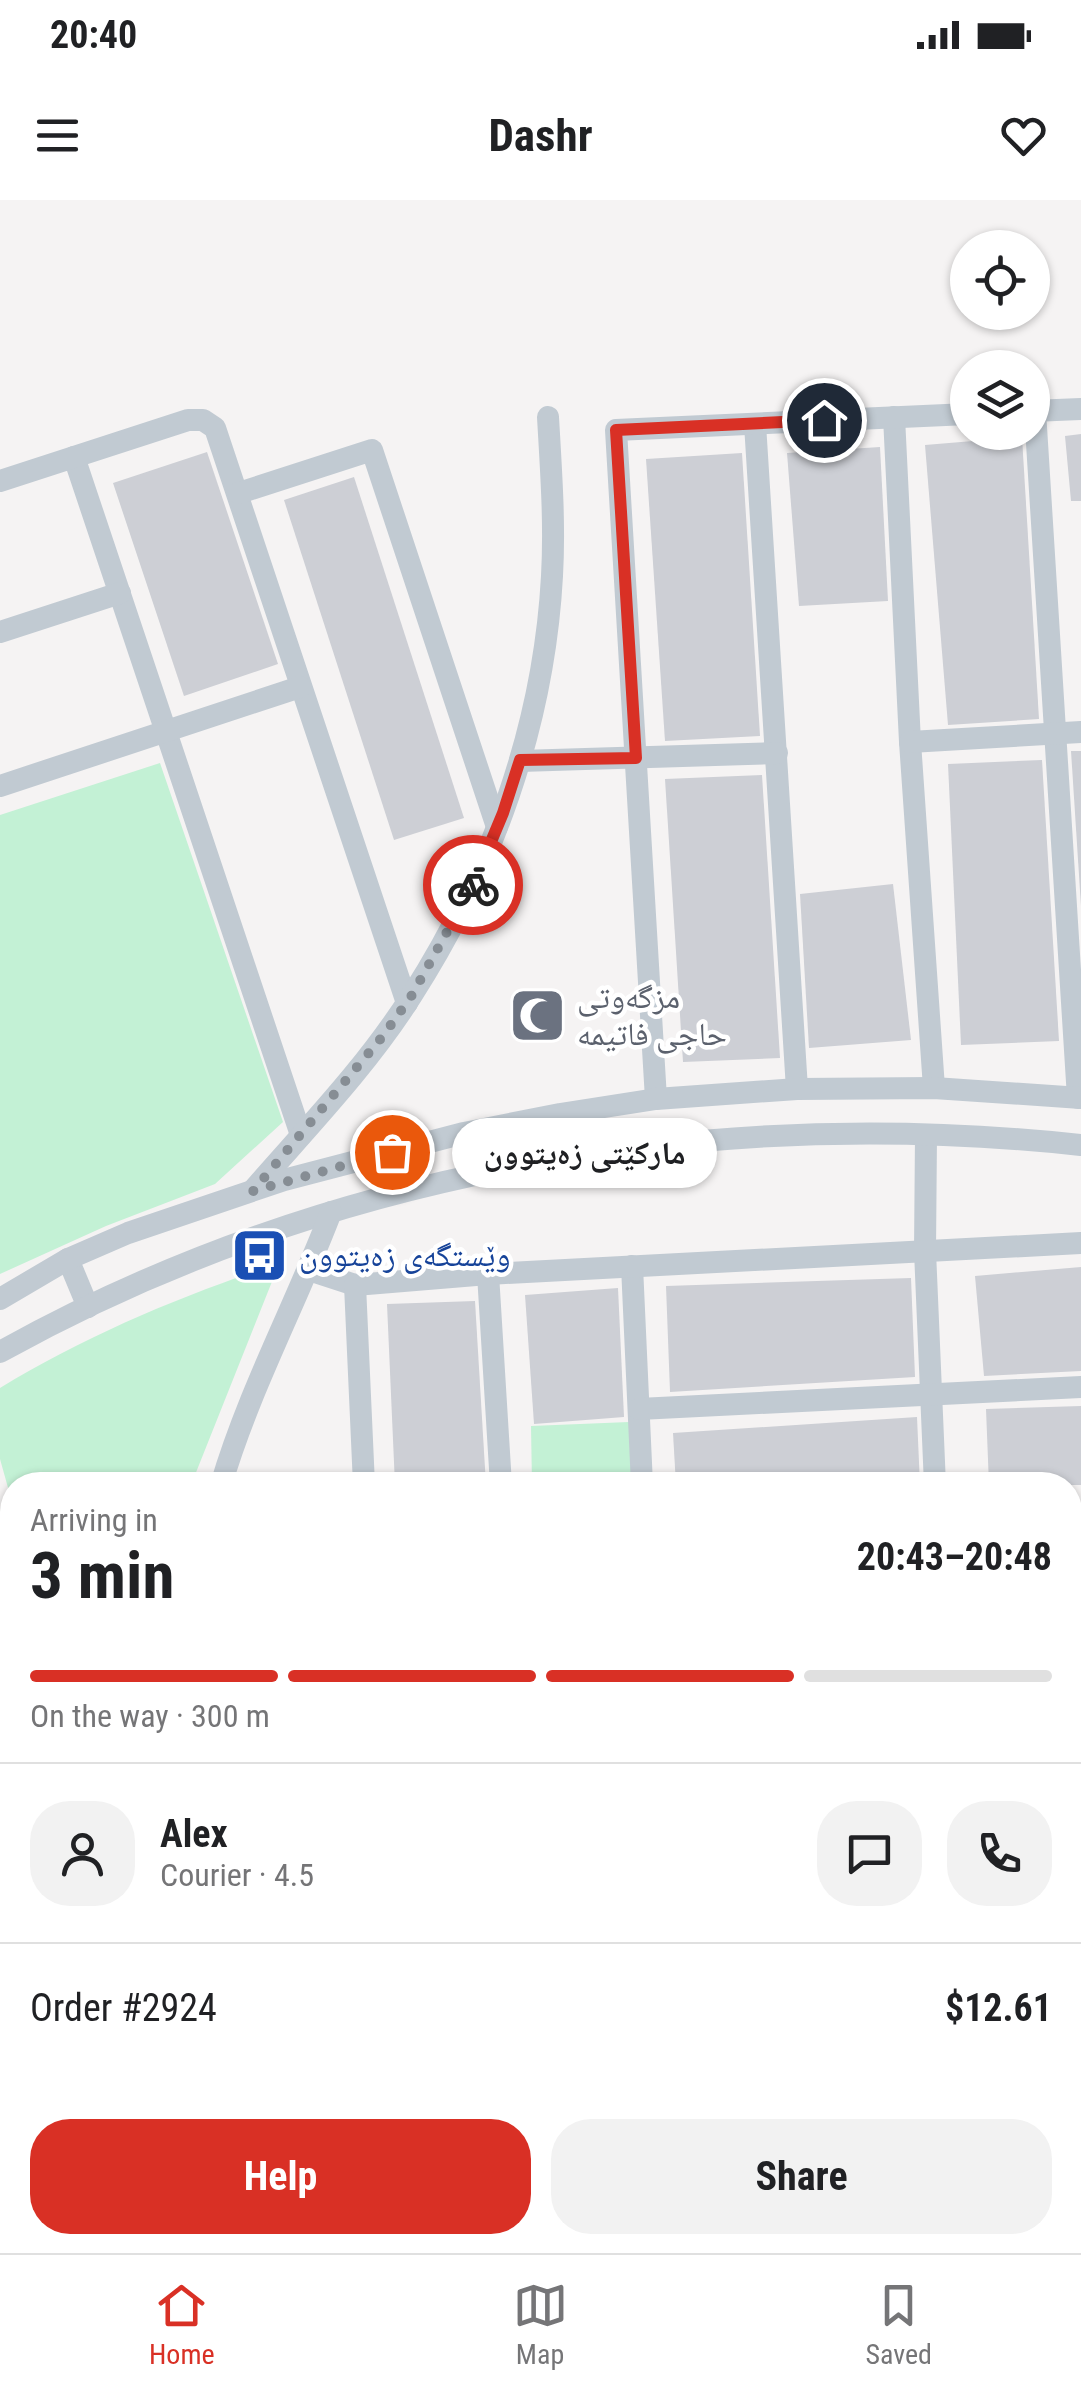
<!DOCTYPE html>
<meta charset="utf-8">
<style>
body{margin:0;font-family:"Roboto Condensed","Noto Naskh Arabic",sans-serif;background:#f2f2f2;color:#202124;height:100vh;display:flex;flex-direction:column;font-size:38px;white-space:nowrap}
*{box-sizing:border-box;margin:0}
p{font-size:32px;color:#757577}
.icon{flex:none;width:55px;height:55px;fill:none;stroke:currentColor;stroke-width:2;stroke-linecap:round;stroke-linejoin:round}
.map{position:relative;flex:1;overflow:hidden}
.sheet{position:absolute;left:0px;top:1272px;width:1082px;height:782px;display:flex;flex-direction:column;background:#fff;border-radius:40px 40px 0 0;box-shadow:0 2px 8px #0004}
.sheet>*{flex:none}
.tools{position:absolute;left:950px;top:30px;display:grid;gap:20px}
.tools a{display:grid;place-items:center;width:100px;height:100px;border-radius:50%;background:#fff;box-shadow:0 2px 8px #0004;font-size:50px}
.pin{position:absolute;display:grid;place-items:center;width:85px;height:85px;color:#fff;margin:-42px;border:5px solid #fff;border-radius:50%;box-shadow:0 2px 10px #0007}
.courier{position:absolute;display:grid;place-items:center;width:100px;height:100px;margin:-50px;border:8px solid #d93025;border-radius:50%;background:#fff;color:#222;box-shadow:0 2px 12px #0007}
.bubble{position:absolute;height:70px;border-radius:35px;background:#fff;box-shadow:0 2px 8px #0004;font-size:32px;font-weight:700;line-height:70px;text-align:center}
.head em{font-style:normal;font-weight:700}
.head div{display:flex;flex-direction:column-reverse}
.head{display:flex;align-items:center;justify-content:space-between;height:170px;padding:0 30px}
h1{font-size:65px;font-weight:700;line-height:75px}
.bar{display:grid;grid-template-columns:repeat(4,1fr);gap:15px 10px;align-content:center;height:120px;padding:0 30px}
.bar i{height:12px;border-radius:8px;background:#e0e0e0}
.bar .active{background:#d93025}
.bar p{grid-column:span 4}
.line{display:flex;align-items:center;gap:25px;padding:0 30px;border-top:2px solid #e0e0e0}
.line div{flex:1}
.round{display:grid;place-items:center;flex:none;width:105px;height:105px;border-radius:40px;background:#f2f2f2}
.button{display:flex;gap:20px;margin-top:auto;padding:20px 30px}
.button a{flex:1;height:115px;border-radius:40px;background:#d93025;color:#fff;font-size:40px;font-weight:700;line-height:115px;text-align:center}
.button a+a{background:#f2f2f2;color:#202124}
.status{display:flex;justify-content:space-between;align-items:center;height:70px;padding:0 50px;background:#fff;direction:ltr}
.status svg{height:28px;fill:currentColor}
header{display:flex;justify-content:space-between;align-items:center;height:130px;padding:0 30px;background:#fff;font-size:45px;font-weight:700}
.tab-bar{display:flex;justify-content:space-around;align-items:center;height:140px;border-top:2px solid #e0e0e0;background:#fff;font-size:28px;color:#757577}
.tab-bar a{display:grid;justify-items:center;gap:5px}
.tab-bar .active{color:#d93025}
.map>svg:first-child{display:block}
.green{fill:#c3f1d5}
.building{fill:#cdcfd5}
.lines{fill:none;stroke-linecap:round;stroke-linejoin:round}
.minor{stroke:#c1cad2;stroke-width:22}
.done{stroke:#868d94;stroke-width:10;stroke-dasharray:0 18}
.route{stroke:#d93025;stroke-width:12}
.labels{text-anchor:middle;stroke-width:9;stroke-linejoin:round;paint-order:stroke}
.worship-label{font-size:32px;fill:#5b616d;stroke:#fff;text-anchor:start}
.transit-label{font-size:32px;fill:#164399;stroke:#fff;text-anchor:start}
</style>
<div class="status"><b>20:40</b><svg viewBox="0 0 49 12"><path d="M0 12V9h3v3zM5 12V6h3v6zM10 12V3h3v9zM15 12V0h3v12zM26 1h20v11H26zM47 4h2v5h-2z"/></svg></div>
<header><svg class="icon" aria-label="menu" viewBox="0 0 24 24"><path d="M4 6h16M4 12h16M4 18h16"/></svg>Dashr<svg class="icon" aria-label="heart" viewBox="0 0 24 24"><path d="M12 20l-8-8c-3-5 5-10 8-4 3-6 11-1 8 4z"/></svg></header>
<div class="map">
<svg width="1081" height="2053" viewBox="0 0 1081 2053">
<rect width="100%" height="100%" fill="#f5f3f3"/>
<g class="green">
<polygon points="160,563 283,922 215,984 106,1026 0,1074 0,615"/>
<path d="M 271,1066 L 277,1069 L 191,1285 L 12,1285 L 12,1302 L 0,1259 L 0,1188 C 86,1136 176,1098 271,1066 Z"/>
<polygon points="629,1222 633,1285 532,1285 531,1226"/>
<polygon points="664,2042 665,2053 415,2053 415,2043"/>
</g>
<g class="building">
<polygon points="1081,234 1081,301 1071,301 1065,236"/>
<polygon points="1022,237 1039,519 948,525 925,245"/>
<polygon points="880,247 888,401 799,406 787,253"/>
<polygon points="207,252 278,464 184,496 113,283"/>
<polygon points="742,253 760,536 665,541 646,259"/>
<polygon points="354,277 464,618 394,640 284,300"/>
<polygon points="1071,551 1081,551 1081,706"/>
<polygon points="1042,560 1059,841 961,845 948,564"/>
<polygon points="762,575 780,858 683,862 665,579"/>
<polygon points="893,684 911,840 809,848 800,694"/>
<polygon points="1081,1067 1081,1171 984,1176 975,1076"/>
<polygon points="911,1078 915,1177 670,1192 666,1086"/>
<polygon points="618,1088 624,1217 534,1224 525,1095"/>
<polygon points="475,1101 486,1285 395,1285 387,1104"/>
<polygon points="1081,1206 1081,1285 989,1285 986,1209"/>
<polygon points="917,1217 920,1285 676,1285 673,1233"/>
</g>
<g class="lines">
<g class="minor">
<polyline points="1032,211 1081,209"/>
<polyline points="1035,211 1078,898"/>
<polyline points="894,217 910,542 934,888"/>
<polyline points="755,224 797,889"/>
<polyline points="74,257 301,935"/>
<polyline points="0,281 188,220 203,220 215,228 407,803"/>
<polyline points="239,293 372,250 497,627"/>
<polyline points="0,432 120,393"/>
<polyline points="910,542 1081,532"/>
<polyline points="520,561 777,553"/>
<polyline points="0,586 300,487"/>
<polyline points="656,899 616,230 968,214"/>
<polyline points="926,935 925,1051 935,1285"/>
<path d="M 254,989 C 308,927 368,865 412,795 C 492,670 544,525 552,376 C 555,323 551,270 548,217"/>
<polyline points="68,1059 88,1107"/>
<polyline points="632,1066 642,1285"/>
<polyline points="309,1070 355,1085 488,1074 1081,1043"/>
<polyline points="488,1074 501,1285"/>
<polyline points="355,1085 364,1285"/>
<polyline points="0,1099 68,1059 128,1033 284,980 464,933 560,914 656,899 797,889 934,888 1081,898"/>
<path d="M 0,1152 C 327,970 710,905 1081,945"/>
<polyline points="639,1209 1081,1187"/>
<path d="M 221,1285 C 249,1190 296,1104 331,1012"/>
<polyline points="0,1326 12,1370"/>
<polyline points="1070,1337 1081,1336"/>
<polyline points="1070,1474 1081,1473"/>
<polyline points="0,1665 12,1661"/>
<polyline points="1070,1765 1081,1764"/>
<polyline points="0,1838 12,1882"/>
<polyline points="1070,1905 1081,1905"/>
<polyline points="59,2042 62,2053"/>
<polyline points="169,2042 170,2053"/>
<polyline points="255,2042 255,2053"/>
<polyline points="405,2042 405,2053"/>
<polyline points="690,2042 690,2053"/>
<polyline points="1020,2053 1074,2050 1070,1956"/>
</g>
</g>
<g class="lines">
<polyline class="done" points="392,952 253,991 383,836 412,795 473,685"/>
<polyline class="route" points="473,685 503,613 520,560 636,558 616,230 824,220"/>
</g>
<defs>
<symbol id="mosque-square" viewBox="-11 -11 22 22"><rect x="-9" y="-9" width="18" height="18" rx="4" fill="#6b7280" stroke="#fff"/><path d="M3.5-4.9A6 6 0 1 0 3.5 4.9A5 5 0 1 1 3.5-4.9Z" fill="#fff"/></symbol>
<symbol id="bus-square" viewBox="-11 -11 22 22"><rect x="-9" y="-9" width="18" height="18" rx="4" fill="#1a4fb4" stroke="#fff"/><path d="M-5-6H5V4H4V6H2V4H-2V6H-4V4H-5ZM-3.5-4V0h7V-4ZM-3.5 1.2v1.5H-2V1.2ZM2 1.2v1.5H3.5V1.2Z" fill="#fff"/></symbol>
</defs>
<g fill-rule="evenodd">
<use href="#mosque-square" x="506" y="784" width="63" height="63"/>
<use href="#bus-square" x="228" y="1024" width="63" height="63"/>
</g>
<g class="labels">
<g class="worship-label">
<text x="577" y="808">مزگەوتی<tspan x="577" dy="37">حاجی فاتیمە</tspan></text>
</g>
<g class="transit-label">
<text x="299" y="1066">وێستگەی زەیتوون</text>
</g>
</g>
</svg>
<div class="tools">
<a><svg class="icon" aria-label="locate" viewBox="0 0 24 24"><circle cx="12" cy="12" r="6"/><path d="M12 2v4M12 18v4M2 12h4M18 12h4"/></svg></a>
<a><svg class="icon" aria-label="layers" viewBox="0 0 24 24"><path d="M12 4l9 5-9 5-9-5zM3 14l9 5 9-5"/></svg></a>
</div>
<div class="pin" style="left:392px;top:952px;background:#ea580c"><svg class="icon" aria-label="bag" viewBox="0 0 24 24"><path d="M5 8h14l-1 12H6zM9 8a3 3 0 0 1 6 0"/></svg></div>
<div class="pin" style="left:824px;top:220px;background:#1f2937"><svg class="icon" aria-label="home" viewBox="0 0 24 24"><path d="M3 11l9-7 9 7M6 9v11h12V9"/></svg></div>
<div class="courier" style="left:473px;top:685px"><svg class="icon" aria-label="bike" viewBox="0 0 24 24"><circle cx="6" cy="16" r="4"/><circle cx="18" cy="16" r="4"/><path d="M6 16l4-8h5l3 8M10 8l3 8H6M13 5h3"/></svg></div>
<div class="bubble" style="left:452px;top:918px;width:265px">مارکێتی زەیتوون</div>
<section class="sheet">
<div class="head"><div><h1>3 min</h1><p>Arriving in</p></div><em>20:43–20:48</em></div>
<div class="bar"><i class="active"></i><i class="active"></i><i class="active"></i><i></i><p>On the way · 300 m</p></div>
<div class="line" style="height:180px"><a class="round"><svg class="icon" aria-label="person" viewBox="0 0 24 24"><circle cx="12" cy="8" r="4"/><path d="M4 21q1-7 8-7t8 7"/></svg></a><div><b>Alex</b><p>Courier · 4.5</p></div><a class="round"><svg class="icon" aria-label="chat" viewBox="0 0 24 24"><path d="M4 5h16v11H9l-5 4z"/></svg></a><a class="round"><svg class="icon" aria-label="phone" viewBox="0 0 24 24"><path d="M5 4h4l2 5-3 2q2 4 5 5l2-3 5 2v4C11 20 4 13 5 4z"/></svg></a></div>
<div class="line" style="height:130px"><div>Order #2924</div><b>$12.61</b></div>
<div class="button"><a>Help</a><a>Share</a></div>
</section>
</div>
<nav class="tab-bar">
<a class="active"><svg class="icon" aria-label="home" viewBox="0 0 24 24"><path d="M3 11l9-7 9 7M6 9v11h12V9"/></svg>Home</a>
<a><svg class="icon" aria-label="map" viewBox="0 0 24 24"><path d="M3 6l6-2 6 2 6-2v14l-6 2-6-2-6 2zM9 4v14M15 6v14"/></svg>Map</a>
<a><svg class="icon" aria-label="saved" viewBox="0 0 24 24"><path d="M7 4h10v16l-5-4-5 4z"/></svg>Saved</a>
</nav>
